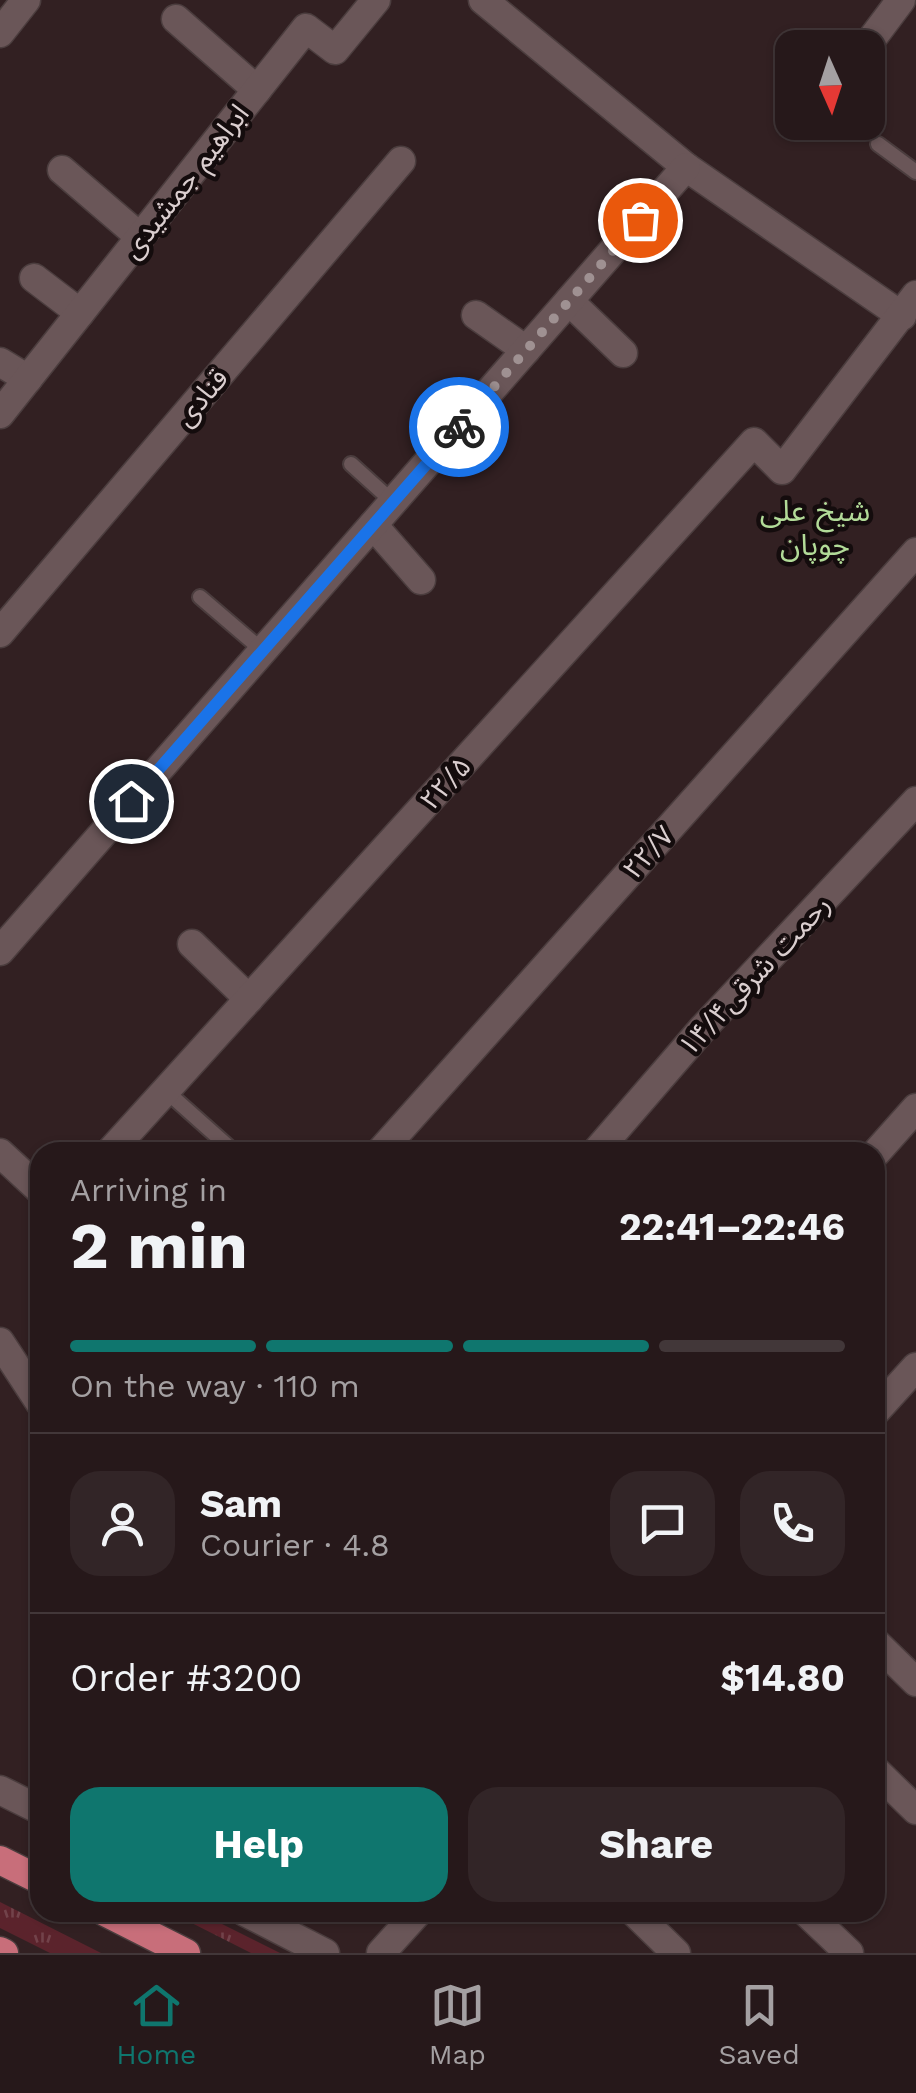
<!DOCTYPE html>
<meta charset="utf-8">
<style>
body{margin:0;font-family:"Work Sans","Noto Sans Arabic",sans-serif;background:#322527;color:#f1f3f6;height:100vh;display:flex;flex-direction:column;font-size:38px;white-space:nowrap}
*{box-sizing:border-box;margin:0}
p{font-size:32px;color:#a4a0a2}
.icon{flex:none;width:55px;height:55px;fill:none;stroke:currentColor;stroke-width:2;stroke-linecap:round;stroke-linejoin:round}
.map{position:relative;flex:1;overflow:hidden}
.sheet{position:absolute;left:30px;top:1142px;width:855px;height:780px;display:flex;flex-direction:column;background:#26181a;border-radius:30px;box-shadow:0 2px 8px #0004,0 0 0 2px #423739}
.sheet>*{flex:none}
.needle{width:65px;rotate:177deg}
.buttons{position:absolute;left:775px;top:30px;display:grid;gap:20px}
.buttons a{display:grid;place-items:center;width:110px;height:110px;border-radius:20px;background:#26181a;box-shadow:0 2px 8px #0004,0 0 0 2px #423739;font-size:50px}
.pin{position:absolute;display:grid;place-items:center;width:85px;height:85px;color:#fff;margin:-42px;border:5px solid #fff;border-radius:50%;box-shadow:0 2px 10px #0007}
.courier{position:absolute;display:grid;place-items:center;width:100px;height:100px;margin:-50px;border:8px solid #1a73e8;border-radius:50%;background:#fff;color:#222;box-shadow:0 2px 12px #0007}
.head em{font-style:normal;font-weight:700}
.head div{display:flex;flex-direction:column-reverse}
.head{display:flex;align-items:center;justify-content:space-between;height:170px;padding:0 40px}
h1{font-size:65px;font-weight:700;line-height:75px}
.bar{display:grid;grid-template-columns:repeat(4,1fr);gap:15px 10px;align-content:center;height:120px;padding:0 40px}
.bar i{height:12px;border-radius:8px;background:#423739}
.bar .active{background:#0f766e}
.bar p{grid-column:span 4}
.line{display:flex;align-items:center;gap:25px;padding:0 40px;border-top:2px solid #423739}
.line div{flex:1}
.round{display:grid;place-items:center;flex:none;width:105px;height:105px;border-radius:30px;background:#322527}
.action{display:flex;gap:20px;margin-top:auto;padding:20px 40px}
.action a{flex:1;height:115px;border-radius:30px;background:#0f766e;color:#fff;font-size:40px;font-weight:700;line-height:115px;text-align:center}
.action a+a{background:#322527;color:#f1f3f6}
.tab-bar{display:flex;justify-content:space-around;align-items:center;height:140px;border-top:2px solid #423739;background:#26181a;font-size:28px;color:#a4a0a2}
.tab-bar a{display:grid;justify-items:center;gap:5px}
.tab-bar .active{color:#0f766e}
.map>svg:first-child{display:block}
.grass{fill:url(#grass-tufts)}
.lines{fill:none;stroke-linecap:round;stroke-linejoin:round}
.service-casing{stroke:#4b3d3e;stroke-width:18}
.minor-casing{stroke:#4b3d3e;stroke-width:31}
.tertiary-casing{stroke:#4b3d3e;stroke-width:31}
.secondary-casing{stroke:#4b3d3e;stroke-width:31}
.trunk-casing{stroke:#4b3d3e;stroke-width:31}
.service{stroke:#6a5658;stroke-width:14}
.minor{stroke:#6a5658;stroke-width:28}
.tertiary{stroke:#6a5658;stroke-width:28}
.secondary{stroke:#6a5658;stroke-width:28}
.trunk{stroke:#c86e7a;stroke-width:28}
.done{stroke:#9f9192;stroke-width:10;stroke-dasharray:0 18}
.route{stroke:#1a73e8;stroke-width:12}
.labels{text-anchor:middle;stroke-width:9;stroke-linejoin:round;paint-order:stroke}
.street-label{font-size:28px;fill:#dacecf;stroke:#140c0d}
.neighbourhood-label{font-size:30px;fill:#b2db98;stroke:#140c0d}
</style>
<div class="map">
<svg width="916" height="1953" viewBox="0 0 916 1953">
<defs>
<pattern id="grass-tufts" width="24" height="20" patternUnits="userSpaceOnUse" patternTransform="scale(2.5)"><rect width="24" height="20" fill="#5b232c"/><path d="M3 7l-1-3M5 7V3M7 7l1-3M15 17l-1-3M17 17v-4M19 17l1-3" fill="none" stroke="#72424a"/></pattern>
</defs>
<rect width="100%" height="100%" fill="#322022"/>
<g class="grass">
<polygon points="0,1902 101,1953 50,1953 0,1928"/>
<polygon points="172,1913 200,1913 280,1953 251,1953"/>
</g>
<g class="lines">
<defs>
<g id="service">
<polyline points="878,144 916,172"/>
<polyline points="351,464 393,502"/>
<polyline points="200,597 263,651"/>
<polyline points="166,1091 230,1148"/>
</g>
<g id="minor">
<polyline points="483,0 686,167 902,316"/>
<polyline points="176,19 257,90"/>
<polyline points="865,48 901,0"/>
<polyline points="62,170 140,237"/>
<polyline points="34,278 80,313"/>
<polyline points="569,301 623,353"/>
<polyline points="476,315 526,350"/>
<polyline points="0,362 28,379"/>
<polyline points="0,414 306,28 335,50 376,0"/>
<polyline points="373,525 421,580"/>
<polyline points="0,633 401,161"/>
<polyline points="192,944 249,999"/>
<polyline points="0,951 686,167"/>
<polyline points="110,1152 754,442 782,470 916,295"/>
<polyline points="380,1152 916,552"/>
<polyline points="596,1152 704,1027 916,801"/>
<polyline points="875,1154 916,1108"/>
<polyline points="0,1342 40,1403"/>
<polyline points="875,1412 916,1367"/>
<polyline points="875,1642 916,1682"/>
<polyline points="875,1770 916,1810"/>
<polyline points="634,1912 676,1953"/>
<polyline points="806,1912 849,1953"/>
<polyline points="381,1953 418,1912"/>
</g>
<g id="tertiary">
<polyline points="0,33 26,0"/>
<polyline points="0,1153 40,1190"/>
</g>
<g id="secondary">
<polyline points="0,1790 40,1810"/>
<polyline points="245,1912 325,1953"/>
</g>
<g id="trunk">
<polyline points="0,1860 40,1880"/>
<polyline points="105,1912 186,1953"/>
<polyline points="0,1951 4,1953"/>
</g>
</defs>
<use href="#service" class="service-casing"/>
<use href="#minor" class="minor-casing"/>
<use href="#tertiary" class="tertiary-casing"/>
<use href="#secondary" class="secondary-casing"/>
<use href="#trunk" class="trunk-casing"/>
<use href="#service" class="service"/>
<use href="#minor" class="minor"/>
<use href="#tertiary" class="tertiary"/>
<use href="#secondary" class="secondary"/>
<use href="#trunk" class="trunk"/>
</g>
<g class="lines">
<polyline class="done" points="459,427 640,220"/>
<polyline class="route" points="131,801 459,427"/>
</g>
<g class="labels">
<g class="street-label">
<text transform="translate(185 181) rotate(-52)" y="10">ابراهیم جمشیدی</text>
<text transform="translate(201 397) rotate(-50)" y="10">قنادی</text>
<text transform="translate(445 783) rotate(-48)" y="10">۲۲/۵</text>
<text transform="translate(648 852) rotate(-48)" y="10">۲۲/۷</text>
<text transform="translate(754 975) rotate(-47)" y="10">۱۴/۴رحمت شرقی</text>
</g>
<g class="neighbourhood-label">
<text x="815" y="521">شیخ علی<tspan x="815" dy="34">چوپان</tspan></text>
</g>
</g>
</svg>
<div class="buttons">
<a><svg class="needle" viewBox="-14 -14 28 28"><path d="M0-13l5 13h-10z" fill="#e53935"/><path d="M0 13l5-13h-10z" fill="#a4a0a2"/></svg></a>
</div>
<div class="pin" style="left:640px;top:220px;background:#ea580c"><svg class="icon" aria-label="bag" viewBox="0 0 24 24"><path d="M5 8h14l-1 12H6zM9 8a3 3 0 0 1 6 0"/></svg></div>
<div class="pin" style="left:131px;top:801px;background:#1f2937"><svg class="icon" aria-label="home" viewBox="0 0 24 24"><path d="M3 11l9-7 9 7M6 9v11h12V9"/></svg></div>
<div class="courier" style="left:459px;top:427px"><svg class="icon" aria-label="bike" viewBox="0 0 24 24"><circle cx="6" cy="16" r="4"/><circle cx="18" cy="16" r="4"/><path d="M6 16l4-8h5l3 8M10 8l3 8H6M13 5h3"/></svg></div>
<section class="sheet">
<div class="head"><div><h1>2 min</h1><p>Arriving in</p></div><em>22:41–22:46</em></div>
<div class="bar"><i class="active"></i><i class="active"></i><i class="active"></i><i></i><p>On the way · 110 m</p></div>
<div class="line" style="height:180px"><a class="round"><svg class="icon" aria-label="person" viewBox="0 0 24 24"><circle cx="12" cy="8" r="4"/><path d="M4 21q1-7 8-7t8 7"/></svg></a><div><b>Sam</b><p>Courier · 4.8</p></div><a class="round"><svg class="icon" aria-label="chat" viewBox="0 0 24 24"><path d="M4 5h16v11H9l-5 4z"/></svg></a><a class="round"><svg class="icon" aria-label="phone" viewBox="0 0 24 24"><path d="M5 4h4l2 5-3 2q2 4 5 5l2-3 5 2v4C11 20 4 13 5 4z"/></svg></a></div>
<div class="line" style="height:130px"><div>Order #3200</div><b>$14.80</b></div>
<div class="action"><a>Help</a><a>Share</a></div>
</section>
</div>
<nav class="tab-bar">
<a class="active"><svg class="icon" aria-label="home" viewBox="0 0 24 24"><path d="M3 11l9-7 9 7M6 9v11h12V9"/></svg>Home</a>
<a><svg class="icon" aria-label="map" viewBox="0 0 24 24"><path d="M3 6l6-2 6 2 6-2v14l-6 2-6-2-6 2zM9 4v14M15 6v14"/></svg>Map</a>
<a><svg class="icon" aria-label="saved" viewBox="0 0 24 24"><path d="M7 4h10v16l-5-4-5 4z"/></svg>Saved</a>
</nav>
